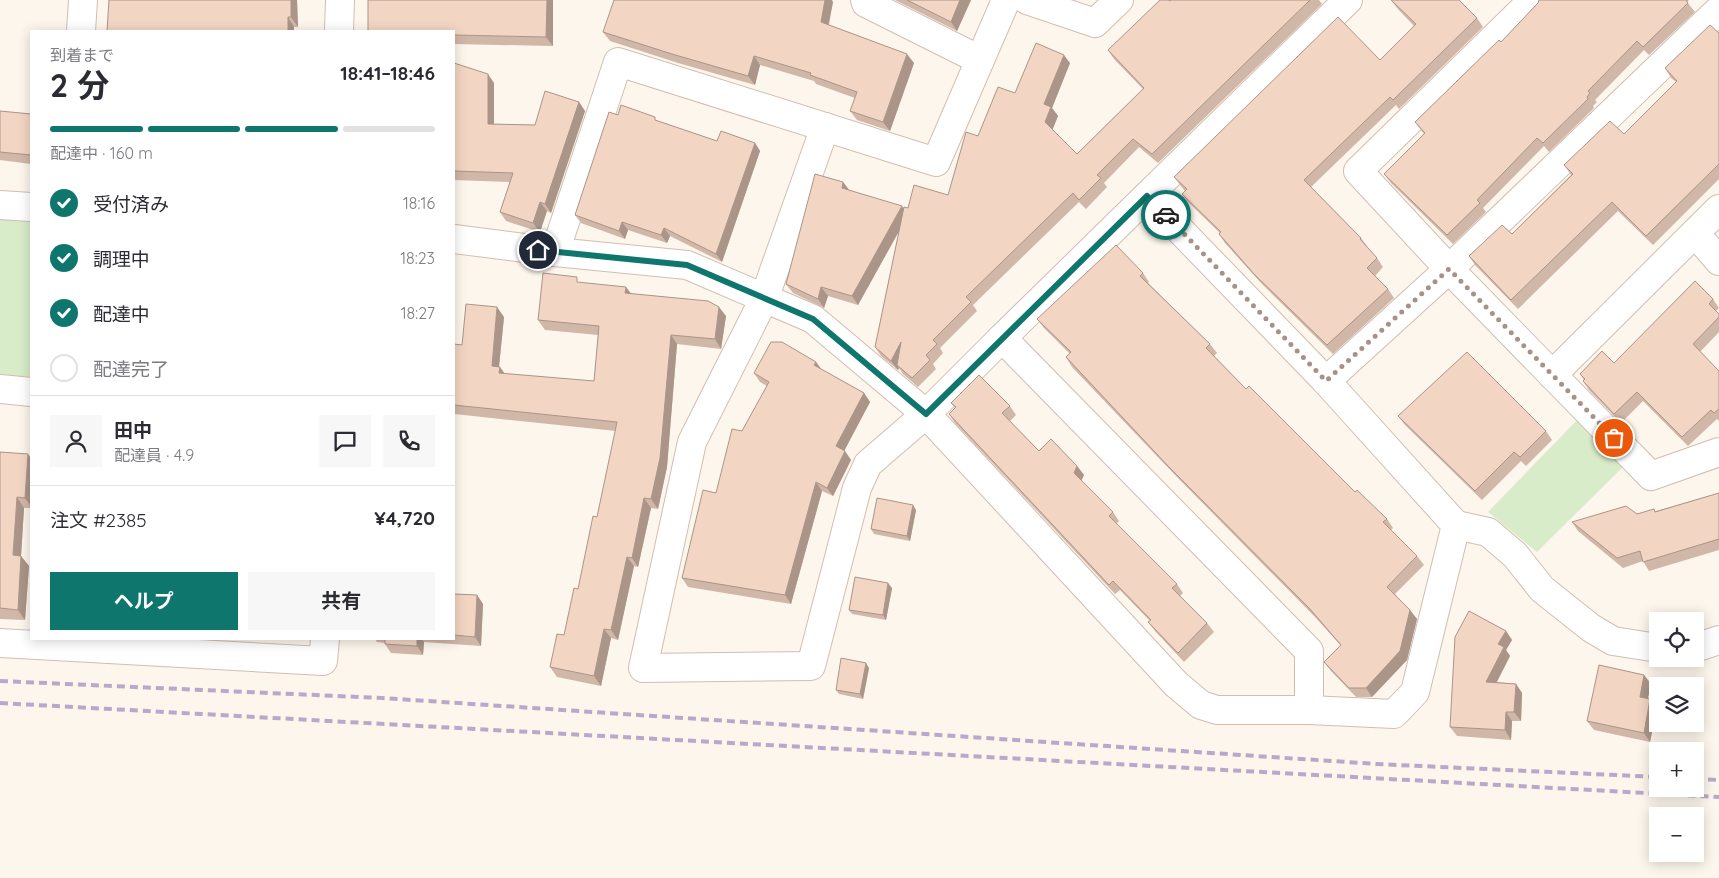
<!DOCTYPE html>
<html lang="ja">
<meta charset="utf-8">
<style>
body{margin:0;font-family:Quicksand,"Noto Sans JP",sans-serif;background:#f7f7f7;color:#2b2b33;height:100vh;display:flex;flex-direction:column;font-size:19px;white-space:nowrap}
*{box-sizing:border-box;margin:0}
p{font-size:16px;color:#7c7c81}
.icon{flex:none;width:28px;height:28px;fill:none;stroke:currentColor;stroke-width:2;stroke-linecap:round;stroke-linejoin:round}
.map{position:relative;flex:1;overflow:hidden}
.drawer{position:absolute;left:30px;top:30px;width:425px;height:610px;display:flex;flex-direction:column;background:#fff;border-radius:0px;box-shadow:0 2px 12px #0003}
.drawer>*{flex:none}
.fabs{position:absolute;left:1649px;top:612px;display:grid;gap:10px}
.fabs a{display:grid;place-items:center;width:55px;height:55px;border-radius:0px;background:#fff;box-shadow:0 2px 12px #0003;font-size:25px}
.pin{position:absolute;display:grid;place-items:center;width:42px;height:42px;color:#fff;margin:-21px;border:2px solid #fff;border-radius:50%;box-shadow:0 1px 5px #0007}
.courier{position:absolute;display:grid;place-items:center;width:50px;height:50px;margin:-25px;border:4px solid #0f766e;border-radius:50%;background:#fff;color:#222;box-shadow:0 1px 6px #0007}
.head em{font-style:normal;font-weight:700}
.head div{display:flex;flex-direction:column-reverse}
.head{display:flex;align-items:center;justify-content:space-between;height:85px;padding:0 20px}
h1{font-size:32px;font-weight:700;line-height:38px}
.bar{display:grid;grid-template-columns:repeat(4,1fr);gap:8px 5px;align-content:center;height:60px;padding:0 20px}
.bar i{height:6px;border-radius:4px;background:#e1e1e2}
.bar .current{background:#0f766e}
.bar p{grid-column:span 4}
.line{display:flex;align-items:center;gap:12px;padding:0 20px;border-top:1px solid #e1e1e2}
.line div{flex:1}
.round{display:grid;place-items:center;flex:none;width:52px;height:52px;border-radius:0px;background:#f7f7f7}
ol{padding:0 20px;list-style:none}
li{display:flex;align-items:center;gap:15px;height:55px}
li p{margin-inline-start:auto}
li .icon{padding:5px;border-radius:50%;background:#0f766e;color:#fff;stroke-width:4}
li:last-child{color:#7c7c81}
li i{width:28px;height:28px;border:2px solid #e1e1e2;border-radius:50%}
.button{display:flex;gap:10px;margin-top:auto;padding:10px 20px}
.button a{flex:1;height:58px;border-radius:0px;background:#0f766e;color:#fff;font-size:20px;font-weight:700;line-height:58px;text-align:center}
.button a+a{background:#f7f7f7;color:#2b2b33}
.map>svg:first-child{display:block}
.green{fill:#d8ecc9}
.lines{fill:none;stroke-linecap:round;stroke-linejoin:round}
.minor-casing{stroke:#d1beb0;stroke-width:30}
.minor{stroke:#fff;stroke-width:28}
.rail{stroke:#b9a8c9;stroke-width:4;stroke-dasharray:8 5;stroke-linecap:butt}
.wall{fill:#d1b7a8}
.shaded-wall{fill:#aa9588}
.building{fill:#f3d5c3;stroke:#aa9588}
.done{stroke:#a89285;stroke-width:5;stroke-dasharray:0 9}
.route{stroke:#0f766e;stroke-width:6}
</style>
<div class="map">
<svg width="1719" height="878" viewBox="0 0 1719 878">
<rect width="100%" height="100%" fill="#fdf6ec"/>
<g class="green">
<polygon points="0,218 31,220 31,377 0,375"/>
<polygon points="1582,415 1628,462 1537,552 1488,512"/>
</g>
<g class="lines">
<defs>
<g id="minor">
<polyline points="865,0 866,3 980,60"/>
<polyline points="1027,0 1095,23 1119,0"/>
<polyline points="1533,0 1358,171 1449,269 1651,476 1719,452"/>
<polyline points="81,31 83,0"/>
<polyline points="339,31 340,0"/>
<polyline points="825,127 764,299 692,442 643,668 811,666 857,488 868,464 926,414 1002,338 1309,651 1309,710"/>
<polyline points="1147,196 1348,0"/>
<polyline points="0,205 31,207"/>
<polyline points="1695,233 1719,261"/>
<polyline points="454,239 555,252 687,265 813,319 926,414 1176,684 1201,705 1217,710 1309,710 1394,714 1415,692 1456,525 1326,381 1147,196 1002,338"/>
<polyline points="555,252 618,62 936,162 1006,0"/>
<polyline points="1552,375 1719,209"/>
<polyline points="1326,381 1449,269 1719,10"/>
<polyline points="0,389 31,392"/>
<polyline points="1456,525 1488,532 1515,555 1542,589 1591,628 1613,641 1658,648"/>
<polyline points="0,643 323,661 325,639"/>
<polyline points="1695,648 1719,640"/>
</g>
</defs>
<use href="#minor" class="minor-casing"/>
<use href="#minor" class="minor"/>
<g class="rail">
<polyline points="0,681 382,698 1377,764 1658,777"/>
<polyline points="0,703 1719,797"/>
<polyline points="1695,779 1719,780"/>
</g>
</g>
<g class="wall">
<polygon points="297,0 298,27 294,27 294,31 107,31"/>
<polygon points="553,0 553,46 454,44 454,31"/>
<polygon points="895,0 971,0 957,31"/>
<polygon points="1171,0 1319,0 1322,4 1158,163 1139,147 1104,183 1107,187 1086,209 1079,202 973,305 977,311 940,348 943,353 933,364 936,369 918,387 903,374 899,368 898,370 881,356 875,347 899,231 858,305 828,296 824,308 793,293 786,284 843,182 849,190 904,209 948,195 978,136 1015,93 1070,63 1052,108 1058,116 1052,129 1077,154 1143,89 1114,59 1108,50"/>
<polygon points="1391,0 1477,18 1483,27 1399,109 1396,105 1311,187 1361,238 1367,246 1367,247 1377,258 1383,267 1375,276 1388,289 1394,298 1333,354 1261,283 1225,243 1219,234 1220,233 1188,202 1182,194 1185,191 1180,185 1174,177 1380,60 1414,26 1397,8"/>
<polygon points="1539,0 1689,0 1687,2 1695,12 1649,55 1644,50 1595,100 1597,102 1593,106 1594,108 1549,152 1544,146 1483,208 1486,212 1453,244 1391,183 1384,174 1424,134 1415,122 1501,42 1538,3"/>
<polygon points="833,2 829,25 914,63 890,131 857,120 850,111 855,98 816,84 814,81 760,65 755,85 678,63 610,41 603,32"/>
<polygon points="1719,33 1719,179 1653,245 1618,211 1518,309 1475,265 1469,256 1512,234 1571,175 1564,165 1624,134 1676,82 1671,78 1665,68"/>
<polygon points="454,63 494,83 494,124 535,125 579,102 585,111 551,213 547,211 540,232 506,221 500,212 510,182 454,180"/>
<polygon points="0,111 31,114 31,164 0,160"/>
<polygon points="618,115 658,121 717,141 755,143 760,151 722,262 670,236 667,243 628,230 625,239 581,223 575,215"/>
<polygon points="1143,273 1149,282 1148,283 1210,344 1217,353 1214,356 1246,389 1355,492 1387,519 1393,528 1391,530 1417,556 1424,565 1395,594 1417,619 1407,660 1372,697 1356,697 1331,671 1324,662 1341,646 1316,618 1175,475 1072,367 1066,357 1070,354 1044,328 1037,319"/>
<polygon points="581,282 726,316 721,349 677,344 667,467 658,509 651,508 638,567 634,566 618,640 611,638 601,686 557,677 550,667 564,635 578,589 597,517 616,431 454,414 454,344 462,345 504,317 499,367 505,374 594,381 598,335 545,330 538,320"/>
<polygon points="1713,299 1719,308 1716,311 1719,314 1719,332 1700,352 1719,371 1719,421 1717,419 1688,446 1643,401 1621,423 1589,390 1583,381 1584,380 1580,374 1614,363"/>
<polygon points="816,362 821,369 864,393 870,402 844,451 851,460 833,496 822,491 791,604 688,587 682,578 742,431 767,386 760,382 754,373"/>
<polygon points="951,403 1010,406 1016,415 1010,421 1039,451 1077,466 1084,475 1081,481 1113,512 1119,521 1116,524 1177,584 1183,593 1180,596 1207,623 1214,632 1184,662 1155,631 1148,622 1150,621 1120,590 1115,594 955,423 949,414 955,408"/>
<polygon points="1398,416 1546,431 1552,440 1526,466 1521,461 1482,500 1405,425"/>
<polygon points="0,452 31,458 31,508 24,508 21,556 29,566 25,620 0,619"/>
<polygon points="1719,493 1719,550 1649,571 1643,561 1623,568 1578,531 1572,522 1656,511"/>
<polygon points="916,510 910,541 874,534 871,529"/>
<polygon points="892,588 886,620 852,614 849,610"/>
<polygon points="454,594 477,595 483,604 481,646 424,642 423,655 391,653 385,644 385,643 377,642 375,639 454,639"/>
<polygon points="1506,631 1512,640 1506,650 1510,656 1497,682 1516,684 1522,693 1521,721 1512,721 1511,740 1457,736 1450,727"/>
<polygon points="869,668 863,699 839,694 836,690"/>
<polygon points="1644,675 1651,684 1648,699 1657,708 1650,742 1594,730 1587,721"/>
</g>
<g class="shaded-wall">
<polygon points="291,0 297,0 298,27 291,17"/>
<polygon points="547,0 553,0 553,46 546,37"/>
<polygon points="825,0 832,0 833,2 827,31 821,22"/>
<polygon points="960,0 971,0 957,31 951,22"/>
<polygon points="288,17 294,27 294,31 288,31"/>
<polygon points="907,54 914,63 890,131 883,122"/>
<polygon points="1064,55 1070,63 1052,108 1058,116 1052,131 1045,122 1044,104"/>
<polygon points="754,56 760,65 755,85 748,76"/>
<polygon points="488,74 494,83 494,133 488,124"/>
<polygon points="579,102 585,111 551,213 545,204"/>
<polygon points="755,143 760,151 722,262 716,254"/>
<polygon points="843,182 850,191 842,188"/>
<polygon points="540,202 547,211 540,232 533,223"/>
<polygon points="902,206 908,215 858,305 852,296"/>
<polygon points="622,222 628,230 625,239 619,231"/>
<polygon points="664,228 670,236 667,243 661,235"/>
<polygon points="626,287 633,296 625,293"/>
<polygon points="821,287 828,296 824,308 818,299"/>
<polygon points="497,307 504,317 498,376 492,366"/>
<polygon points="719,307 726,316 721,349 715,339"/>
<polygon points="671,335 677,344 667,467 658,509 651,499"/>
<polygon points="901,342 897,365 899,368 898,370 891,361"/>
<polygon points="816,362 822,370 814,365"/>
<polygon points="500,367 507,377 499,373"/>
<polygon points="864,393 870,402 842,455 836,446"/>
<polygon points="845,451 851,460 833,496 827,488"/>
<polygon points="28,454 31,458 31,506 25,498"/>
<polygon points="1077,466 1084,475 1080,483 1074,473"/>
<polygon points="816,482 822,491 791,604 785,595"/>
<polygon points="17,497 24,508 21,556 29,566 25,620 18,610 13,555"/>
<polygon points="644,498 651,508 638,567 632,558"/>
<polygon points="913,505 916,510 910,541 907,536"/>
<polygon points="627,557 634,566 618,640 611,630"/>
<polygon points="888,583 892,588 886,620 883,615"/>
<polygon points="477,595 483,604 481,646 475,637"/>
<polygon points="1410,610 1417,619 1407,660 1372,697 1366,688"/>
<polygon points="604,629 611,638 601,686 594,676"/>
<polygon points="1506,631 1512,640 1506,650 1510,656 1492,691 1486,682 1498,644"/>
<polygon points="417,639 422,639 424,642 423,655 417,646"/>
<polygon points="866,663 869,668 863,699 860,694"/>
<polygon points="1644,675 1651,684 1646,706 1640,697"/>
<polygon points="1516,684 1522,693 1521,721 1514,712"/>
<polygon points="1650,699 1657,708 1650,742 1644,733"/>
<polygon points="1506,712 1512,721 1511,740 1505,730"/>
</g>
<g class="building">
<polygon points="109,0 291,0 291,17 288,17 288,31 107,31"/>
<polygon points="368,0 547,0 546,37 454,35 454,31 368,31"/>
<polygon points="614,0 825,0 821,22 907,54 883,122 850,111 857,92 810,75 811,73 754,56 748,76 672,54 603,32"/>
<polygon points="907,0 960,0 951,22"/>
<polygon points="1160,0 1168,0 1170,1 1171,0 1310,0 1152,154 1133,139 1097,175 1101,178 1079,200 1073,193 966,297 971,302 933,340 937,344 926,355 930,360 912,378 897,365 901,342 891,361 875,347 904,207 908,208 914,185 948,195 966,132 978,136 998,87 1015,93 1036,43 1064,55 1044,104 1051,107 1045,122 1077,154 1144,88 1108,50"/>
<polygon points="1391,0 1459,0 1477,18 1393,100 1390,97 1304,180 1361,238 1360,239 1377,258 1367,268 1388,289 1327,345 1254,274 1219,234 1221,232 1182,194 1187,189 1174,177 1338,17 1380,60 1416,24"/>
<polygon points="1539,0 1686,0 1688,3 1643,47 1637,41 1588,91 1590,93 1587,97 1588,99 1543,143 1537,138 1477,200 1480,203 1447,235 1384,174 1425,133 1415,122 1499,40 1501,42 1538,3"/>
<polygon points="1710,25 1719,33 1719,164 1646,236 1612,202 1511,300 1469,256 1502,225 1512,234 1573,174 1564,165 1610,121 1624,134 1677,81 1665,68"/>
<polygon points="454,63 488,74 488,124 535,125 545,91 579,102 545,204 540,202 533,223 500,212 513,173 454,171"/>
<polygon points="621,105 655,117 655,120 717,141 721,131 755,143 716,254 664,228 661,235 622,222 619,231 575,215 609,112 618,115"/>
<polygon points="0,111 31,114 31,155 0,152"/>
<polygon points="815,174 843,182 842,188 902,206 852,296 821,287 818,299 786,284"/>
<polygon points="1116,245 1143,273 1140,276 1210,344 1206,348 1246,389 1249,386 1355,492 1357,490 1387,519 1383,522 1417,556 1387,587 1410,610 1400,651 1366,688 1349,688 1324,662 1341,645 1310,609 1168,466 1066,357 1071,352 1037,319"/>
<polygon points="543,273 577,277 577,282 626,287 625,293 708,301 719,307 715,339 671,335 660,458 651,499 644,498 632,558 627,557 611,630 604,629 594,676 550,667 557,634 564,635 574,588 578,589 593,516 597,517 617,422 454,405 454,344 462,345 466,304 497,307 492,366 500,367 499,373 594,381 599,326 538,320"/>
<polygon points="1695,281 1713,299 1709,304 1719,314 1719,317 1693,344 1719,371 1719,409 1714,413 1711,410 1682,437 1637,392 1614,414 1583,381 1585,379 1580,374 1602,351 1614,363"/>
<polygon points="771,342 782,342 816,362 814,365 864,393 836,446 845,451 827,488 816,482 785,595 682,578 703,490 716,493 732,429 742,431 769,382 754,373"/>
<polygon points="1467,352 1546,431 1520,457 1514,452 1475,491 1398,416"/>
<polygon points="979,375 1010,406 1002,413 1039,451 1051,439 1077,466 1074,473 1113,512 1109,516 1177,584 1172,588 1207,623 1178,653 1148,622 1151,620 1113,581 1109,585 949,414 956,407 951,403"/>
<polygon points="0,452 28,454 25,498 17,497 13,555 21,556 18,610 0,608"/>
<polygon points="1719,493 1719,539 1643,562 1640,551 1617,558 1572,522 1626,506 1637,514 1654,509 1655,512"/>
<polygon points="877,498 913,505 907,536 871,529"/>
<polygon points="855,577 888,583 883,615 849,610"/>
<polygon points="454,594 477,595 475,637 454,635"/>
<polygon points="1469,611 1506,631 1498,644 1504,647 1486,682 1516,684 1514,712 1506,712 1505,730 1450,727 1455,637"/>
<polygon points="385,639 417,639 417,646 385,644"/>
<polygon points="841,658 866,663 860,694 836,690"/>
<polygon points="1599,665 1644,675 1640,697 1650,699 1644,733 1587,721"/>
</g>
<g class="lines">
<polyline class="done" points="1166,215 1326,381 1449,269 1614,438"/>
<polyline class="route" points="538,250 687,265 813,319 926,414 1147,196 1166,215"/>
</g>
</svg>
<div class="fabs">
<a><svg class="icon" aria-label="locate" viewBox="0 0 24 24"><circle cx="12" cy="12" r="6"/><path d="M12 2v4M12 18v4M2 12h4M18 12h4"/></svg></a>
<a><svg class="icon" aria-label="layers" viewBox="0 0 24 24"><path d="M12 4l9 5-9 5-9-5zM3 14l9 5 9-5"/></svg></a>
<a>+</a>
<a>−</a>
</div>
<div class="pin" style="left:1614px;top:438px;background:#ea580c"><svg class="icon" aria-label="bag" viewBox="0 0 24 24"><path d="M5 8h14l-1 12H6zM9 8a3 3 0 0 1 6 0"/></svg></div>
<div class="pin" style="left:538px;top:250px;background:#1f2937"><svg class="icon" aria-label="home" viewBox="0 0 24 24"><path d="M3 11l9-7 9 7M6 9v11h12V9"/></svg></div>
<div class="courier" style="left:1166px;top:215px"><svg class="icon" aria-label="car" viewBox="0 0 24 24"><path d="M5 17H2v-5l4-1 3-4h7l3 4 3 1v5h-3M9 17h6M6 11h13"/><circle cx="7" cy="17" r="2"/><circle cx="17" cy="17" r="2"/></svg></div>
<section class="drawer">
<div class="head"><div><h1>2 分</h1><p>到着まで</p></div><em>18:41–18:46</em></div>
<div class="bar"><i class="current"></i><i class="current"></i><i class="current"></i><i></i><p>配達中 · 160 m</p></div>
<ol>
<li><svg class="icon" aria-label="check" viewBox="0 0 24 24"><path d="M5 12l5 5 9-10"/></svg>受付済み<p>18:16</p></li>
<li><svg class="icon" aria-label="check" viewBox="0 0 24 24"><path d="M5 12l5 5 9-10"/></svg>調理中<p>18:23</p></li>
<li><svg class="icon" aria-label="check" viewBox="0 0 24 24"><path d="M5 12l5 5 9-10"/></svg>配達中<p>18:27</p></li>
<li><i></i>配達完了</li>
</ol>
<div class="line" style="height:90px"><a class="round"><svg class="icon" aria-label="person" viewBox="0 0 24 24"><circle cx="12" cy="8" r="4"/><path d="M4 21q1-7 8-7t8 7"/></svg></a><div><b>田中</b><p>配達員 · 4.9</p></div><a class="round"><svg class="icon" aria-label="chat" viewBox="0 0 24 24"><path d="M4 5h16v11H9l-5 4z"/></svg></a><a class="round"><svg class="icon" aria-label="phone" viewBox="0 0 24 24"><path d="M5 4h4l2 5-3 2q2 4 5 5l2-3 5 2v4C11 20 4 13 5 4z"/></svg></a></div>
<div class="line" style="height:65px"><div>注文 #2385</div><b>¥4,720</b></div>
<div class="button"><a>ヘルプ</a><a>共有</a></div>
</section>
</div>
